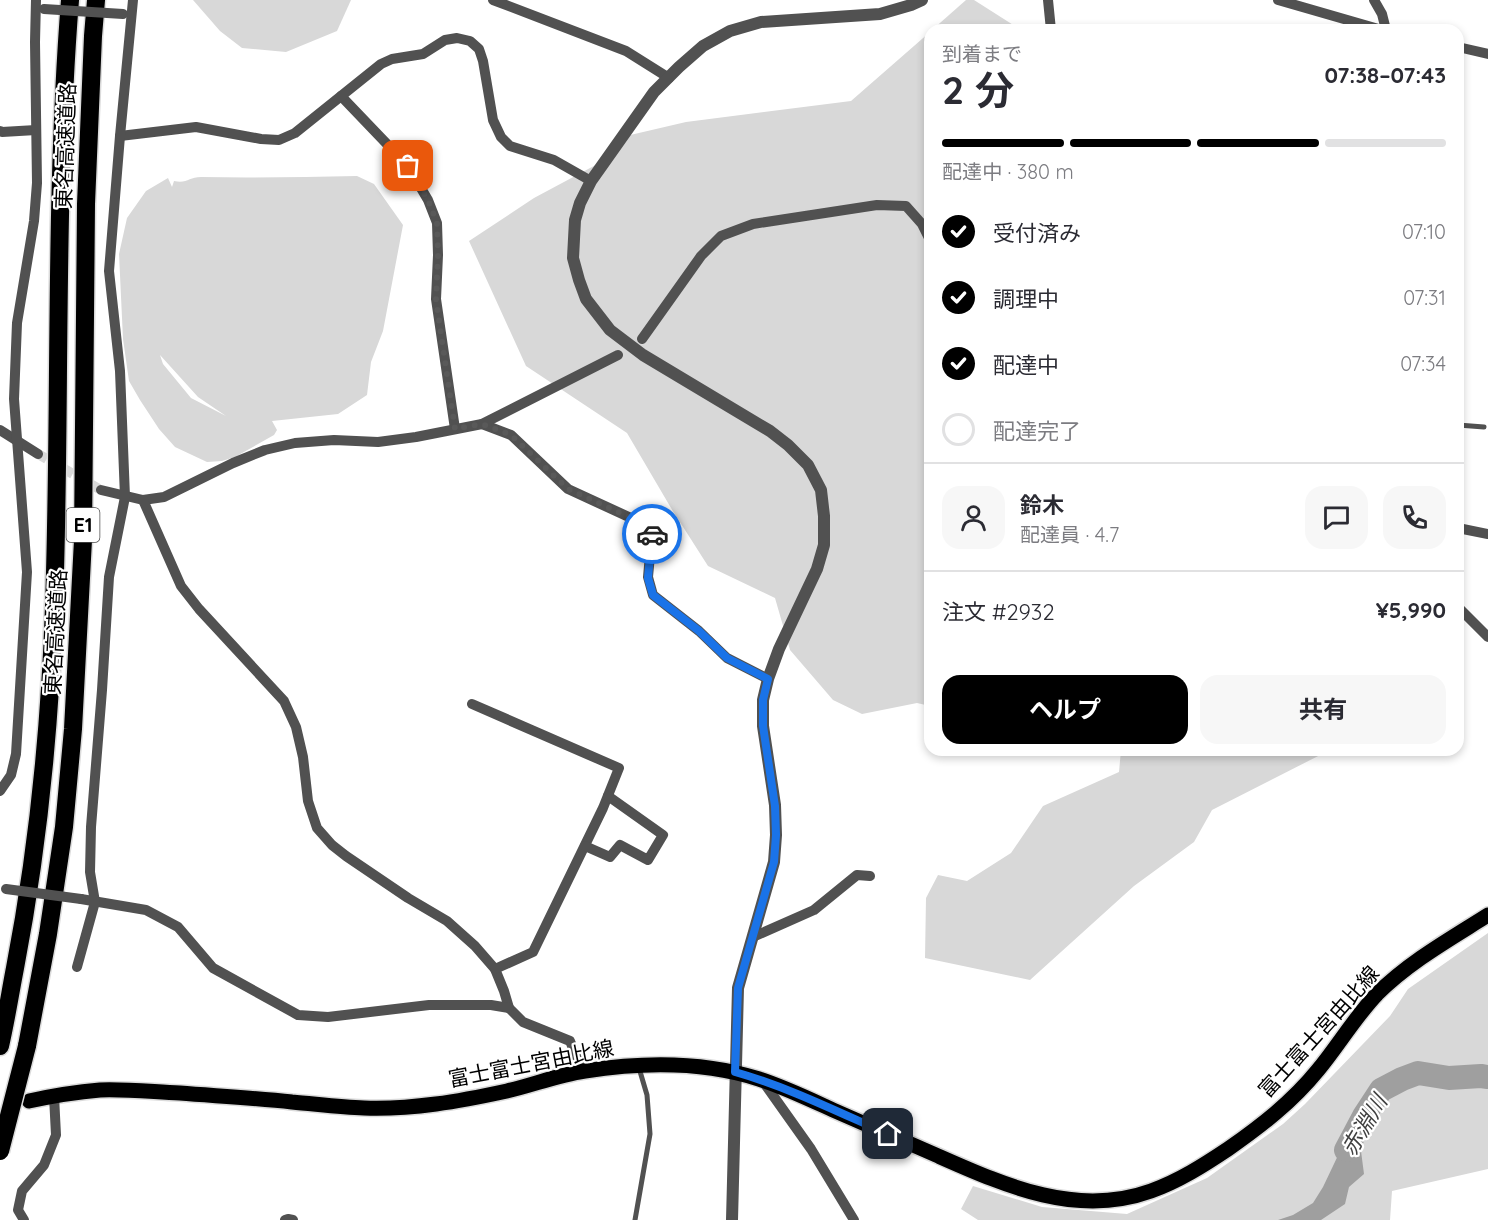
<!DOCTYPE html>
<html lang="ja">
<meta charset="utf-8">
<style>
body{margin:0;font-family:Quicksand,"Noto Sans JP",sans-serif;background:#f7f7f7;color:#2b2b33;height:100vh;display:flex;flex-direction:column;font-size:22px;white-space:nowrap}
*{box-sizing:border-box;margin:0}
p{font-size:20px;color:#7c7c81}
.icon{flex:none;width:33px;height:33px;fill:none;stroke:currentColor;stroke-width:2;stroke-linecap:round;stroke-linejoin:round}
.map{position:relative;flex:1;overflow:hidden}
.side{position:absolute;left:924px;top:24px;width:540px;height:732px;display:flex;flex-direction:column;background:#fff;border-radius:18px;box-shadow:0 3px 9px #0003}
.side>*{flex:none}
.pin{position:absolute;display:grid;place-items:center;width:51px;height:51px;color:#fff;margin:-26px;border-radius:12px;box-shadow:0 3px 9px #0006}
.courier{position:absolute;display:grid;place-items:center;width:60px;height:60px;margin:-30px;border:4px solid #1a73e8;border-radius:50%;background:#fff;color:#222;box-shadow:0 2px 8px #0007}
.headline em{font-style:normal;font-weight:700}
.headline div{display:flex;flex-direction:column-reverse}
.headline{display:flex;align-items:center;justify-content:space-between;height:102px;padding:0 18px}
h1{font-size:39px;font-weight:700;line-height:45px}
.bar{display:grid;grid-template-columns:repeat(4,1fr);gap:9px 6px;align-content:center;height:72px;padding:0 18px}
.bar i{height:8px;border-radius:4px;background:#e1e1e2}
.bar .selected{background:#000}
.bar p{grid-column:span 4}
.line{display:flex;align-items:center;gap:15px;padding:0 18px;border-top:2px solid #e1e1e2}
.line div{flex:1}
.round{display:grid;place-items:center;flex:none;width:63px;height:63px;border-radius:18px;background:#f7f7f7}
ol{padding:0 18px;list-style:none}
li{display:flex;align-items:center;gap:18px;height:66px}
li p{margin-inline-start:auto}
li .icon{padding:6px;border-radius:50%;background:#000;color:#fff;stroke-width:4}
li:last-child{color:#7c7c81}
li i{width:33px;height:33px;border:3px solid #e1e1e2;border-radius:50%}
.primary-button{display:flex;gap:12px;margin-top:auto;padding:12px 18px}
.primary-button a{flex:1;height:69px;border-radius:18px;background:#000;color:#fff;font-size:24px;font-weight:700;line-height:69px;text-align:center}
.primary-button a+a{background:#f7f7f7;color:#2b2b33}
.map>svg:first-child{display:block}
.green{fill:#d8d8d8;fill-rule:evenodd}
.water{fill:#9f9f9f}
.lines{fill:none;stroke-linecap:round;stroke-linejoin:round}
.river{stroke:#9f9f9f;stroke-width:24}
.minor-tunnel{stroke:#d9d9d9;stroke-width:10;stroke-dasharray:10 5;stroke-linecap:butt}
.primary-casing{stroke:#dbdbdb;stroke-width:18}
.motorway-casing{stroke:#dbdbdb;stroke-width:21}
.service{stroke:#515151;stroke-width:5}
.minor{stroke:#515151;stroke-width:10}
.tertiary{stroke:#515151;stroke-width:12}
.primary{stroke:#000;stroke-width:15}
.motorway{stroke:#000;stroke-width:18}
.motorway-bridge-casing{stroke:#dbdbdb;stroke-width:21;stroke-linecap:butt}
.minor-bridge{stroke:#515151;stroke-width:10}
.motorway-bridge{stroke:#000;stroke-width:18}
.done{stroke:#595959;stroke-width:6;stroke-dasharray:0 10.8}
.route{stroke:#1a73e8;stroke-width:8}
.labels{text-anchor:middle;stroke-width:4.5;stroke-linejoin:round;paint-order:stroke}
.shield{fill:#fff;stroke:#4c4c4c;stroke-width:1.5}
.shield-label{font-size:20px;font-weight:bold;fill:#000}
.street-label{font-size:21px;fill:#000;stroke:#fff}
.water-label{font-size:22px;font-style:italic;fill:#404040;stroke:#fff}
</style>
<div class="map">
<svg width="1488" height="1220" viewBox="0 0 1488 1220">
<rect width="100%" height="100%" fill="#fff"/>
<g class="green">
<polygon points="193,0 351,0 337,31 286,52 242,48 220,31"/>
<polygon points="966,0 974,0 1021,30 932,30"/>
<polygon points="930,32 930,706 917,703 862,714 833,700 790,650 775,598 708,566 671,508 627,433 526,366 469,241 534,198 605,160 626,136 686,122 851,101"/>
<path d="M 357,176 L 374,184 L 403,225 L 383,331 L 371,362 L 367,395 L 338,414 L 272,421 L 277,430 L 274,435 L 235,457 L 222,461 L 207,462 L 175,447 L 159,429 L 140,400 L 129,381 L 123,339 L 119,254 L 127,218 L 146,191 L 168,178 L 172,187 L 174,181 C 187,184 189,177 201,177 C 253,178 305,177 357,176 ZM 160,355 L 198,397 L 226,416 L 191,398 L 163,364 Z"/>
<polygon points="1121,750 1330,750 1212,810 1194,842 1134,886 1030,980 925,958 926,898 938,875 967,881 1011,853 1043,806 1119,772"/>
<polygon points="1488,933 1488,1169 1392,1191 1390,1220 978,1220 961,1209 973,1186 1042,1207 1127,1214 1207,1178 1283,1124 1305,1104 1390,1016 1408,989"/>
</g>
<polygon class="water" points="1361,1121 1361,1151 1364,1174 1349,1187 1345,1204 1321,1220 1278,1220 1293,1215 1313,1203 1323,1187 1352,1126"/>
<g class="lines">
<polyline class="river" points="1346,1150 1364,1116 1381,1090 1402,1079 1418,1073 1449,1078 1481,1076 1488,1077"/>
<polyline class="minor-tunnel" points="38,454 101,490"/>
<defs>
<path id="primary" d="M 29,1101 C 52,1096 76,1092 100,1090 C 127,1089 154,1092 180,1093 C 218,1096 255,1098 292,1102 C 316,1104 340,1107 364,1108 C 388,1109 413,1107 436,1104 C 459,1101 484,1096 507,1091 C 533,1085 558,1075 585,1071 C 642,1062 703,1061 759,1079 C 784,1087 809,1099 833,1110 C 867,1125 901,1140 936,1155 C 1004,1185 1076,1218 1151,1191 C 1179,1181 1204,1165 1228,1149 C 1261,1126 1292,1102 1318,1070 C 1338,1046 1355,1017 1377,994 C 1409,962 1450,939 1488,915"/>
<g id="motorway">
<path d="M 0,1046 C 6,1020 10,994 15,968 C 38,849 50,727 54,606 C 61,404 54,202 70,0"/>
<polyline points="27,1046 48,934 64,827 73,729 83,540 86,204 93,36 96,0"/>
</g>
</defs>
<use href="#primary" class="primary-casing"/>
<use href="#motorway" class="motorway-casing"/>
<g class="service">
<polyline points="1458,425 1484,427"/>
<polyline points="635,1220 650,1134 647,1095 639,1068"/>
</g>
<g class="minor">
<polyline points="493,0 626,51 669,78"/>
<polyline points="1048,0 1051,30"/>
<polyline points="1278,0 1382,30"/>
<polyline points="1374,0 1382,14 1386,30"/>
<polyline points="1458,47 1488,54"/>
<polyline points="341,96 408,166 428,200 437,223 438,255 436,299 455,429"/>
<polyline points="0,131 2,132 36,130"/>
<polyline points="120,136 196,127 261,139 279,140 295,133 381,64 392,59 423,54 445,40 457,38 470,41 479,49 483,61 493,120 501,137 510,146 554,160 591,181"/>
<polyline points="642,339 701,256 721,236 753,224 877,205 906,206 922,224 930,240"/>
<polyline points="482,424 511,435 568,489 644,524 652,533 648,577 653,595 699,631 727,658 768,679"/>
<polyline points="0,430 38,454"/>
<polyline points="101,490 143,500 164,497 233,463 265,450 295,443 334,440 378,442 416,437 482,424 618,355"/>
<polyline points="143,500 181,586 199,609 284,701 296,727 303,757 308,801 317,828 332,845 346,856 408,898 447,921 475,946 495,969 504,991 509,1008 523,1022 570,1041 582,1071"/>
<polyline points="1458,528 1488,534"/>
<polyline points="1458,607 1488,637"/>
<polyline points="472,704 619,768 603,808 533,952 495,969"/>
<polyline points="0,791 11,775 16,754 27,572 14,399 17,323 34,221 37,183 35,42 36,0"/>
<polyline points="585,846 610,857 620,845 648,860 663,835 608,796"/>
<polyline points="81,899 146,910 178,927 213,968 298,1015 328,1017 429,1005 491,1005 509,1008"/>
<polyline points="753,937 814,910 857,875 870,876"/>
<polyline points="77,967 95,902 90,872 91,827 102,690 109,577 125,497 120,371 109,271 120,136 133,0"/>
<polyline points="762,1080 811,1149 854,1220"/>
<polyline points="24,1220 18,1210 22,1191 44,1165 56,1135 54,1096"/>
<polyline points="285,1220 288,1219 293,1220"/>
</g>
<polyline class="tertiary" points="732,1220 738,988 774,862 776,835 775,805 763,726 763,700 768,679 779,649 817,569 824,545 824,516 821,490 808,465 788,445 770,431 643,355 610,330 586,299 579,280 573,258 575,220 580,203 591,181 654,92 679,67 703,46 730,31 761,22 880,14 911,5 922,0"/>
<use href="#primary" class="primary"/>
<use href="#motorway" class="motorway"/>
<defs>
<polyline id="motorway-bridge" points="0,1151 27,1046"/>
</defs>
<use href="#motorway-bridge" class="motorway-bridge-casing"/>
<g class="minor-bridge">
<polyline points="44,9 123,14"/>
<polyline points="6,889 81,899"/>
</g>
<use href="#motorway-bridge" class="motorway-bridge"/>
</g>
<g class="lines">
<polyline class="done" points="408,166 428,200 437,223 438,255 436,300 455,429 482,424 511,435 568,489 644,524 652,534"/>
<path class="route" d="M 652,534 L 648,578 L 653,595 L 699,631 L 727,658 L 768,679 L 763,700 L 763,726 L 775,806 L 776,835 L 774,862 L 738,988 L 735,1072 C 788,1087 838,1112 888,1134"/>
</g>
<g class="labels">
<rect class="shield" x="66.5" y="508" width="33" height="34" rx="4.5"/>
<g class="shield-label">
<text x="83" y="532">E1</text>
</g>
<g class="street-label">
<text transform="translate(66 146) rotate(-88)" y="7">東名高速道路</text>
<text transform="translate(56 632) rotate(-87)" y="7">東名高速道路</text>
<text transform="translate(1319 1032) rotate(-48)" y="7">富士富士宮由比線</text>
<text transform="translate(531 1064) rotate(-11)" y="7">富士富士宮由比線</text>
</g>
<g class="water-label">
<text transform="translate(1364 1125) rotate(-59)" y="8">赤淵川</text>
</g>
</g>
</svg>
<div class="pin" style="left:408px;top:166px;background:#ea580c"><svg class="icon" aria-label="bag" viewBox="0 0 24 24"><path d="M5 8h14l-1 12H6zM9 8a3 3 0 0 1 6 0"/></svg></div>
<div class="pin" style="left:888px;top:1134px;background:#1f2937"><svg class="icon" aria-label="home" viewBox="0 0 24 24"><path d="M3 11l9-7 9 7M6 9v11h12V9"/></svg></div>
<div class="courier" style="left:652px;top:534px"><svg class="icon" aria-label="car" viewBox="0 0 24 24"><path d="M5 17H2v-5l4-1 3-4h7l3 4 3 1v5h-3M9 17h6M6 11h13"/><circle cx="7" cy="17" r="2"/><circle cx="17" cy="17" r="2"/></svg></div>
<section class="side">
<div class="headline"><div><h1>2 分</h1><p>到着まで</p></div><em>07:38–07:43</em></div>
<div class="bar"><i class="selected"></i><i class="selected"></i><i class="selected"></i><i></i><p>配達中 · 380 m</p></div>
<ol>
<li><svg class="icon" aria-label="check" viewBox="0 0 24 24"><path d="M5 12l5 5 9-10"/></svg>受付済み<p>07:10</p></li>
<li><svg class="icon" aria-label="check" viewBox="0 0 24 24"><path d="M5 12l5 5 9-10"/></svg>調理中<p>07:31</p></li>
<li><svg class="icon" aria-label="check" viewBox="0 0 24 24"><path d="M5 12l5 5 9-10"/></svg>配達中<p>07:34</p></li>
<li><i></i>配達完了</li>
</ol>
<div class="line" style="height:108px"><a class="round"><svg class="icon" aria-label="person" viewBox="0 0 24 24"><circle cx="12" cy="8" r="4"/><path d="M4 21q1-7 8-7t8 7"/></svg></a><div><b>鈴木</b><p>配達員 · 4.7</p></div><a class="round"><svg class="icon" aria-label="chat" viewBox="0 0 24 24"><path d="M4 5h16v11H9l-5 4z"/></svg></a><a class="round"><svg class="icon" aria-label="phone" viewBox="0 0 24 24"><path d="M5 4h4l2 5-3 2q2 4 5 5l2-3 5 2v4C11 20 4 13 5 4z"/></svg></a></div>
<div class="line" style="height:78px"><div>注文 #2932</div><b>¥5,990</b></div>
<div class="primary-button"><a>ヘルプ</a><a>共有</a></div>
</section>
</div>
